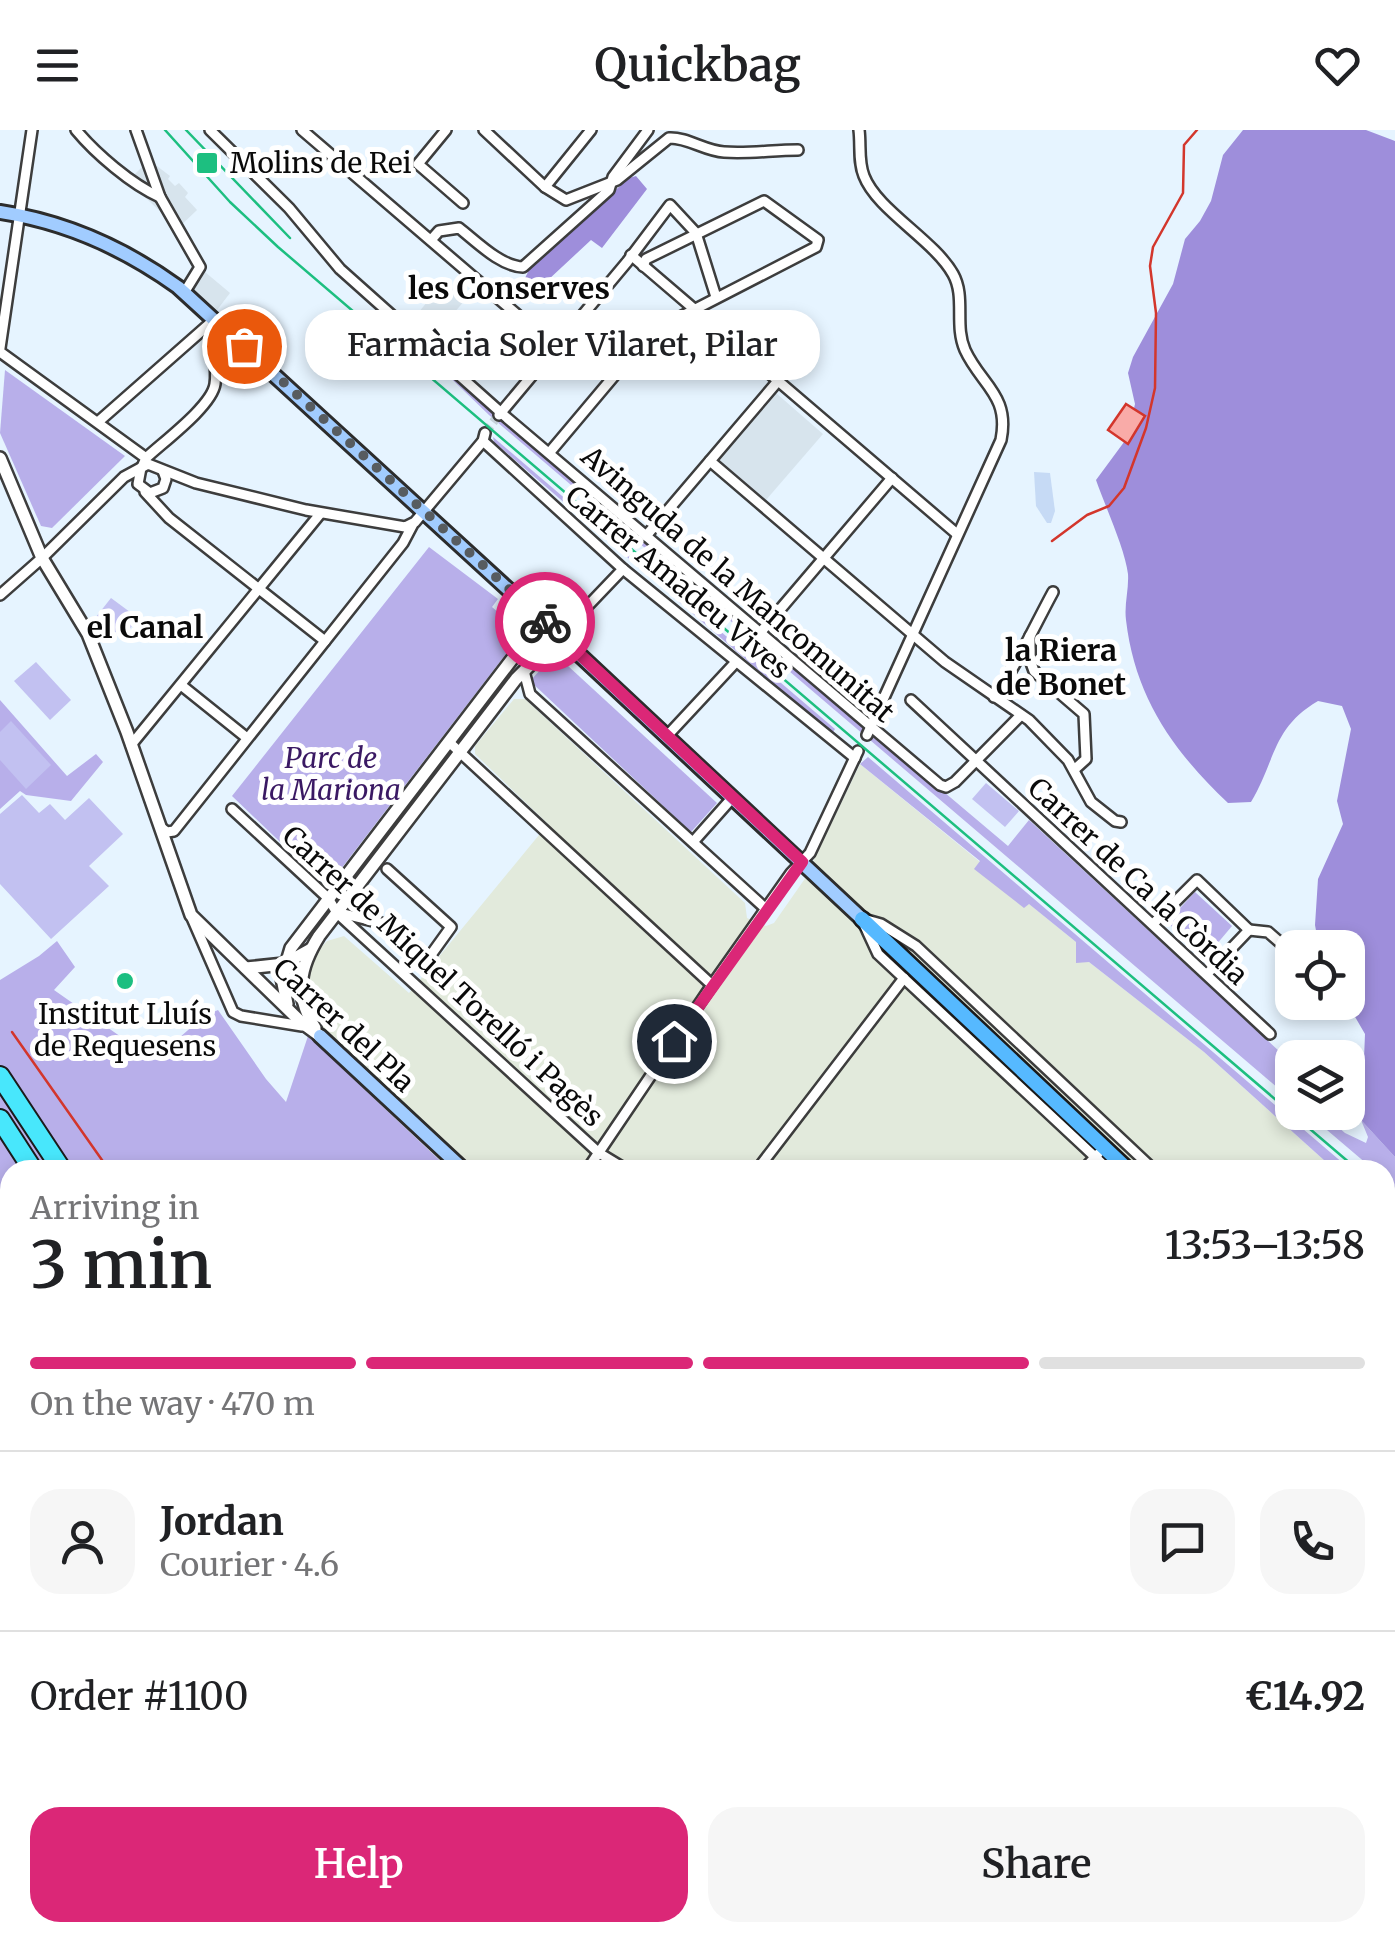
<!DOCTYPE html>
<meta charset="utf-8">
<style>
body{margin:0;font-family:Merriweather,serif;background:#f6f6f6;color:#202124;height:100vh;display:flex;flex-direction:column;font-size:38px;white-space:nowrap}
*{box-sizing:border-box;margin:0}
p{font-size:32px;color:#757577}
.icon{flex:none;width:55px;height:55px;fill:none;stroke:currentColor;stroke-width:2;stroke-linecap:round;stroke-linejoin:round}
.map{position:relative;flex:1;overflow:hidden}
.sheet{position:absolute;left:0px;top:1030px;width:1395px;height:782px;display:flex;flex-direction:column;background:#fff;border-radius:30px 30px 0 0;box-shadow:0 5px 15px #0003}
.sheet>*{flex:none}
.fabs{position:absolute;left:1275px;top:800px;display:grid;gap:20px}
.fabs a{display:grid;place-items:center;width:90px;height:90px;border-radius:20px;background:#fff;box-shadow:0 5px 15px #0003;font-size:50px}
.pin{position:absolute;display:grid;place-items:center;width:85px;height:85px;color:#fff;margin:-42px;border:5px solid #fff;border-radius:50%;box-shadow:0 2px 10px #0007}
.courier{position:absolute;display:grid;place-items:center;width:100px;height:100px;margin:-50px;border:8px solid #db2777;border-radius:50%;background:#fff;color:#222;box-shadow:0 2px 12px #0007}
.bubble{position:absolute;height:70px;border-radius:30px;background:#fff;box-shadow:0 5px 15px #0003;font-size:32px;font-weight:600;line-height:70px;text-align:center}
.headline em{font-style:normal;font-weight:600}
.headline div{display:flex;flex-direction:column-reverse}
.headline{display:flex;align-items:center;justify-content:space-between;height:170px;padding:0 30px}
h1{font-size:65px;font-weight:600;line-height:75px}
.bar{display:grid;grid-template-columns:repeat(4,1fr);gap:15px 10px;align-content:center;height:120px;padding:0 30px}
.bar i{height:12px;border-radius:8px;background:#e0e0e0}
.bar .selected{background:#db2777}
.bar p{grid-column:span 4}
.line{display:flex;align-items:center;gap:25px;padding:0 30px;border-top:2px solid #e0e0e0}
.line div{flex:1}
.round{display:grid;place-items:center;flex:none;width:105px;height:105px;border-radius:30px;background:#f6f6f6}
.action{display:flex;gap:20px;margin-top:auto;padding:20px 30px}
.action a{flex:1;height:115px;border-radius:30px;background:#db2777;color:#fff;font-size:40px;font-weight:600;line-height:115px;text-align:center}
.action a+a{background:#f6f6f6;color:#202124}
header{display:flex;justify-content:space-between;align-items:center;height:130px;padding:0 30px;background:#fff;font-size:45px;font-weight:600}
.map>svg:first-child{display:block}
.industrial{fill:#e2eadc}
.farmland{fill:#c6daf5}
.green{fill:#b8afea}
.forest{fill:#9e8edb}
.pitch{fill:#c2c1f1}
.plaza{fill:#d7e4ed}
.water{fill:#f9aba8;stroke:#d3362c;stroke-width:2.5}
.lines{fill:none;stroke-linecap:round;stroke-linejoin:round}
.stream{stroke:#d3362c;stroke-width:2.5}
.minor-tunnel{stroke:#c5d1da;stroke-width:9;stroke-dasharray:9 4.5;stroke-linecap:butt}
.minor-casing{stroke:#3d3d3d;stroke-width:14}
.tertiary-casing{stroke:#3d3d3d;stroke-width:16}
.secondary-casing{stroke:#2c2c2c;stroke-width:18}
.primary-casing{stroke:#1b1b1b;stroke-width:19}
.motorway-casing{stroke:#1b1b1b;stroke-width:22}
.minor{stroke:#fff;stroke-width:9}
.tertiary{stroke:#fff;stroke-width:11}
.secondary{stroke:#a1ccff;stroke-width:12}
.primary{stroke:#56b9ff;stroke-width:14}
.motorway{stroke:#48e7fc;stroke-width:18}
.rail{stroke:#1dbf80;stroke-width:2.5}
.done{stroke:#575c60;stroke-width:10;stroke-dasharray:0 18}
.route{stroke:#db2777;stroke-width:12}
.poi-dot{fill:#1dbf80;stroke:#fff;stroke-width:4}
.labels{text-anchor:middle;stroke-width:10;stroke-linejoin:round;paint-order:stroke}
.poi-label{font-size:28px;fill:#0a0a0a;stroke:#fff;text-anchor:start}
.street-label{font-size:28px;fill:#0a0a0a;stroke:#fff}
.park-label{font-size:28px;font-style:italic;fill:#3a1963;stroke:#fff}
.neighbourhood-label{font-size:30px;font-weight:bold;fill:#0a0a0a;stroke:#fff}
</style>
<header><svg class="icon" aria-label="menu" viewBox="0 0 24 24"><path d="M4 6h16M4 12h16M4 18h16"/></svg>Quickbag<svg class="icon" aria-label="heart" viewBox="0 0 24 24"><path d="M12 20l-8-8c-3-5 5-10 8-4 3-6 11-1 8 4z"/></svg></header>
<div class="map">
<svg width="1395" height="1811" viewBox="0 0 1395 1811">
<rect width="100%" height="100%" fill="#e6f4ff"/>
<g class="industrial">
<polygon points="514,569 525,569 745,773 747,788 766,796 774,793 804,750 860,634 980,732 975,739 1024,777 1028,773 1076,812 1089,832 1204,922 1335,1040 450,1040 308,906 315,885 307,864 307,848 315,824 327,811 344,806 409,863 548,694 475,624 475,616"/>
<polygon points="1385,1077 1395,1085 1395,1811 1258,1811 1250,1803 1385,1802"/>
</g>
<polygon class="farmland" points="1034,342 1050,343 1055,381 1051,393 1047,393 1036,376"/>
<g class="green">
<polygon points="433,231 1008,716 1029,690 1292,933 1292,970 489,285"/>
<polygon points="5,240 125,326 52,398 41,396 0,303"/>
<polygon points="493,307 835,599 832,604 494,312"/>
<polygon points="429,417 498,469 492,477 522,503 334,748 320,750 232,666"/>
<polygon points="555,524 717,673 691,702 530,551"/>
<polygon points="0,570 67,646 96,624 103,632 71,671 26,665 20,661 0,679"/>
<polygon points="868,627 1351,1040 1335,1040 1204,922 1089,832 1076,833 1076,812 1029,774 1024,778 974,739 980,731 860,634"/>
<polygon points="1195,762 1232,796 1205,828 1167,792"/>
<polygon points="57,811 75,837 54,860 154,930 204,886 218,880 266,949 286,972 308,906 450,1040 10,1040 10,1489 0,1472 0,850 39,826"/>
<polygon points="1307,983 1322,983 1345,1003 1366,1013 1368,1007 1361,990 1395,1027 1395,1058 1385,1049 1385,1040 1374,1040"/>
<polygon points="0,1604 10,1621 10,1802 124,1803 130,1811 0,1811"/>
<polygon points="472,1802 484,1811 207,1811 202,1803"/>
<polygon points="1250,1802 1258,1811 546,1811 542,1803"/>
</g>
<g class="forest">
<path d="M 1243,0 L 1366,0 L 1395,11 L 1395,1027 L 1361,990 L 1348,981 L 1364,929 L 1365,904 L 1347,873 L 1348,818 L 1319,817 L 1315,795 L 1318,749 L 1343,694 L 1337,671 L 1351,599 L 1342,576 L 1318,571 C 1272,598 1276,630 1251,672 L 1228,673 C 1173,621 1135,567 1126,490 C 1124,475 1129,459 1128,444 C 1125,419 1105,376 1096,350 L 1127,308 L 1135,274 L 1128,243 L 1133,227 L 1173,154 L 1185,109 L 1200,91 L 1211,71 L 1223,25 Z"/>
<polygon points="636,46 647,59 602,118 591,110 533,164 522,154 528,142 525,140 629,48"/>
<polygon points="353,1803 484,1803 490,1811 358,1811"/>
</g>
<g class="pitch">
<polygon points="111,468 138,488 123,508 96,487"/>
<polygon points="36,532 71,570 50,590 14,551"/>
<polygon points="11,591 51,635 26,659 0,630 0,602"/>
<polygon points="986,653 1019,681 1005,697 972,669"/>
<polygon points="22,665 39,683 50,674 65,690 89,668 123,704 89,736 109,756 51,809 0,754 0,684"/>
</g>
<g class="plaza">
<polygon points="149,30 170,46 168,49 175,56 179,53 188,63 185,67 197,80 175,101 167,88 128,51"/>
<polygon points="205,142 230,163 217,180 192,158"/>
<polygon points="444,151 465,170 426,216 406,198"/>
<polygon points="776,263 823,304 766,370 719,330"/>
</g>
<g class="water">
<polygon points="1126,274 1145,286 1128,314 1108,300"/>
<polygon points="0,1472 10,1489 10,1621 0,1604"/>
<polygon points="124,1803 202,1803 207,1811 130,1811"/>
</g>
<g class="lines">
<g class="stream">
<polyline points="1052,411 1087,385 1109,376 1124,358 1146,298 1155,258 1156,183 1150,136 1153,117 1183,63 1184,15 1197,0"/>
<polyline points="12,902 109,1040"/>
<polyline points="675,1802 679,1811"/>
</g>
<polyline class="minor-tunnel" points="485,303 497,287"/>
<defs>
<g id="minor">
<path d="M 76,0 C 95,23 132,55 160,67"/>
<polyline points="136,0 160,67 200,137 184,163"/>
<polyline points="210,0 289,78 340,139 507,288 940,655 946,657 955,652 1021,585"/>
<polyline points="302,0 556,218"/>
<polyline points="446,0 418,34 463,73"/>
<path d="M 484,0 L 545,57 L 566,70 L 617,50 L 669,8 C 687,7 705,21 724,22 C 748,24 773,20 798,20"/>
<path d="M 859,0 C 861,15 858,32 864,46 C 877,80 934,110 953,144 C 966,167 954,195 965,220 C 981,255 1010,265 1001,310 L 867,605"/>
<polyline points="545,57 591,0"/>
<path d="M 431,110 L 439,101 L 459,98 C 477,112 500,136 523,137 L 609,60 L 613,47 L 648,0"/>
<polyline points="631,125 957,404"/>
<polyline points="0,218 32,0"/>
<polyline points="0,222 146,328 142,337"/>
<polyline points="499,285 627,132 670,75 696,103 716,167"/>
<polyline points="98,292 215,189"/>
<polyline points="483,311 623,439 855,628"/>
<polyline points="550,322 651,202 816,117 818,110 764,71 646,129 643,136"/>
<path d="M 146,328 C 163,312 212,276 215,254 C 219,229 205,220 221,194"/>
<polyline points="710,331 945,532 1029,590 1068,630 1091,672 1115,691 1121,692"/>
<polyline points="141,338 138,354 150,363 163,358 166,349 163,341"/>
<polyline points="145,362 169,388 325,511"/>
<polyline points="646,406 778,251"/>
<polyline points="0,465 42,428 124,347 148,334 196,353 306,380 405,397 415,392 483,311 485,303"/>
<polyline points="760,503 892,348"/>
<polyline points="559,506 623,439"/>
<polyline points="1030,506 1030,530 1034,541 1084,584 1086,629 1075,639"/>
<polyline points="524,541 530,564 766,779"/>
<polyline points="181,555 247,608"/>
<path d="M 994,567 C 1018,533 1033,499 1053,462"/>
<polyline points="911,570 1270,904"/>
<polyline points="667,606 735,533"/>
<polyline points="450,613 712,855"/>
<polyline points="131,615 320,384"/>
<polyline points="232,679 328,768 337,783 599,1023 627,1040"/>
<polyline points="160,697 167,702 174,701 403,413 413,394"/>
<polyline points="693,712 733,667"/>
<polyline points="340,783 381,793 418,827 423,831 428,829 451,797 387,739"/>
<polyline points="192,788 233,882 241,886 302,896"/>
<polyline points="867,790 881,794 916,816 1154,1040"/>
<polyline points="1153,794 1197,750 1249,800"/>
<polyline points="865,796 878,824 1109,1040"/>
<polyline points="1249,800 1268,802 1292,823"/>
<polyline points="1207,844 1249,800"/>
<polyline points="587,1040 712,855 791,743 810,723 858,621"/>
<polyline points="757,1040 904,848"/>
<polyline points="1083,1040 1098,1024"/>
<polyline points="1385,1256 1395,1266"/>
<polyline points="1385,1298 1395,1308"/>
<polyline points="1385,1500 1395,1490"/>
<polyline points="1385,1654 1395,1664"/>
</g>
<g id="tertiary">
<polyline points="0,328 42,428 88,504 127,602 191,785 301,892 320,906"/>
<polyline points="246,838 284,834 311,819"/>
<polyline points="287,874 282,848 291,818 542,490"/>
<path d="M 315,898 C 294,864 299,838 319,806 L 516,549 L 559,506"/>
</g>
<g id="secondary">
<path d="M 0,82 C 66,92 124,118 178,157 L 570,516 L 862,789"/>
<polyline points="320,906 464,1040"/>
<polyline points="1267,1802 1276,1811"/>
</g>
<g id="primary">
<polyline points="862,789 1128,1040"/>
<polyline points="1385,1280 1395,1290"/>
</g>
<g id="motorway">
<polyline points="0,946 62,1040"/>
<polyline points="0,989 33,1040"/>
<polyline points="607,1802 612,1811"/>
<polyline points="632,1802 636,1811"/>
</g>
</defs>
<use href="#minor" class="minor-casing"/>
<use href="#tertiary" class="tertiary-casing"/>
<use href="#secondary" class="secondary-casing"/>
<use href="#primary" class="primary-casing"/>
<use href="#motorway" class="motorway-casing"/>
<use href="#minor" class="minor"/>
<use href="#tertiary" class="tertiary"/>
<use href="#secondary" class="secondary"/>
<use href="#primary" class="primary"/>
<use href="#motorway" class="motorway"/>
<g class="rail">
<polyline points="165,0 230,72 278,117 1358,1040"/>
<polyline points="186,0 290,108"/>
<polyline points="1385,1063 1395,1072"/>
</g>
</g>
<g class="lines">
<polyline class="done" points="244,216 545,492"/>
<polyline class="route" points="545,492 802,732 674,911"/>
</g>
<g class="poi-dot">
<rect x="195" y="21" width="24" height="24" rx="5"/>
<circle cx="125" cy="851" r="10"/>
</g>
<g class="labels">
<g class="poi-label">
<text x="230" y="43">Molins de Rei</text>
<text x="125" y="894" text-anchor="middle">Institut Lluís<tspan x="125" dy="32">de Requesens</tspan></text>
</g>
<g class="street-label">
<text transform="translate(678 452) rotate(40)" y="10">Carrer Amadeu Vives</text>
<text transform="translate(738 454) rotate(41)" y="10">Avinguda de la Mancomunitat</text>
<text transform="translate(1138 751) rotate(43)" y="10">Carrer de Ca la Còrdia</text>
<text transform="translate(443 846) rotate(43)" y="10">Carrer de Miquel Torelló i Pagès</text>
<text transform="translate(344 895) rotate(43)" y="10">Carrer del Pla</text>
</g>
<g class="park-label">
<text x="331" y="638">Parc de<tspan x="331" dy="32">la Mariona</tspan></text>
</g>
<g class="neighbourhood-label">
<text x="509" y="169">les Conserves</text>
<text x="145" y="508">el Canal</text>
<text x="1061" y="531">la Riera<tspan x="1061" dy="34">de Bonet</tspan></text>
</g>
</g>
</svg>
<div class="fabs">
<a><svg class="icon" aria-label="locate" viewBox="0 0 24 24"><circle cx="12" cy="12" r="6"/><path d="M12 2v4M12 18v4M2 12h4M18 12h4"/></svg></a>
<a><svg class="icon" aria-label="layers" viewBox="0 0 24 24"><path d="M12 4l9 5-9 5-9-5zM3 14l9 5 9-5"/></svg></a>
</div>
<div class="pin" style="left:244px;top:216px;background:#ea580c"><svg class="icon" aria-label="bag" viewBox="0 0 24 24"><path d="M5 8h14l-1 12H6zM9 8a3 3 0 0 1 6 0"/></svg></div>
<div class="pin" style="left:674px;top:911px;background:#1f2937"><svg class="icon" aria-label="home" viewBox="0 0 24 24"><path d="M3 11l9-7 9 7M6 9v11h12V9"/></svg></div>
<div class="courier" style="left:545px;top:492px"><svg class="icon" aria-label="bike" viewBox="0 0 24 24"><circle cx="6" cy="16" r="4"/><circle cx="18" cy="16" r="4"/><path d="M6 16l4-8h5l3 8M10 8l3 8H6M13 5h3"/></svg></div>
<div class="bubble" style="left:305px;top:180px;width:515px">Farmàcia Soler Vilaret, Pilar</div>
<section class="sheet">
<div class="headline"><div><h1>3 min</h1><p>Arriving in</p></div><em>13:53–13:58</em></div>
<div class="bar"><i class="selected"></i><i class="selected"></i><i class="selected"></i><i></i><p>On the way · 470 m</p></div>
<div class="line" style="height:180px"><a class="round"><svg class="icon" aria-label="person" viewBox="0 0 24 24"><circle cx="12" cy="8" r="4"/><path d="M4 21q1-7 8-7t8 7"/></svg></a><div><b>Jordan</b><p>Courier · 4.6</p></div><a class="round"><svg class="icon" aria-label="chat" viewBox="0 0 24 24"><path d="M4 5h16v11H9l-5 4z"/></svg></a><a class="round"><svg class="icon" aria-label="phone" viewBox="0 0 24 24"><path d="M5 4h4l2 5-3 2q2 4 5 5l2-3 5 2v4C11 20 4 13 5 4z"/></svg></a></div>
<div class="line" style="height:130px"><div>Order #1100</div><b>€14.92</b></div>
<div class="action"><a>Help</a><a>Share</a></div>
</section>
</div>
